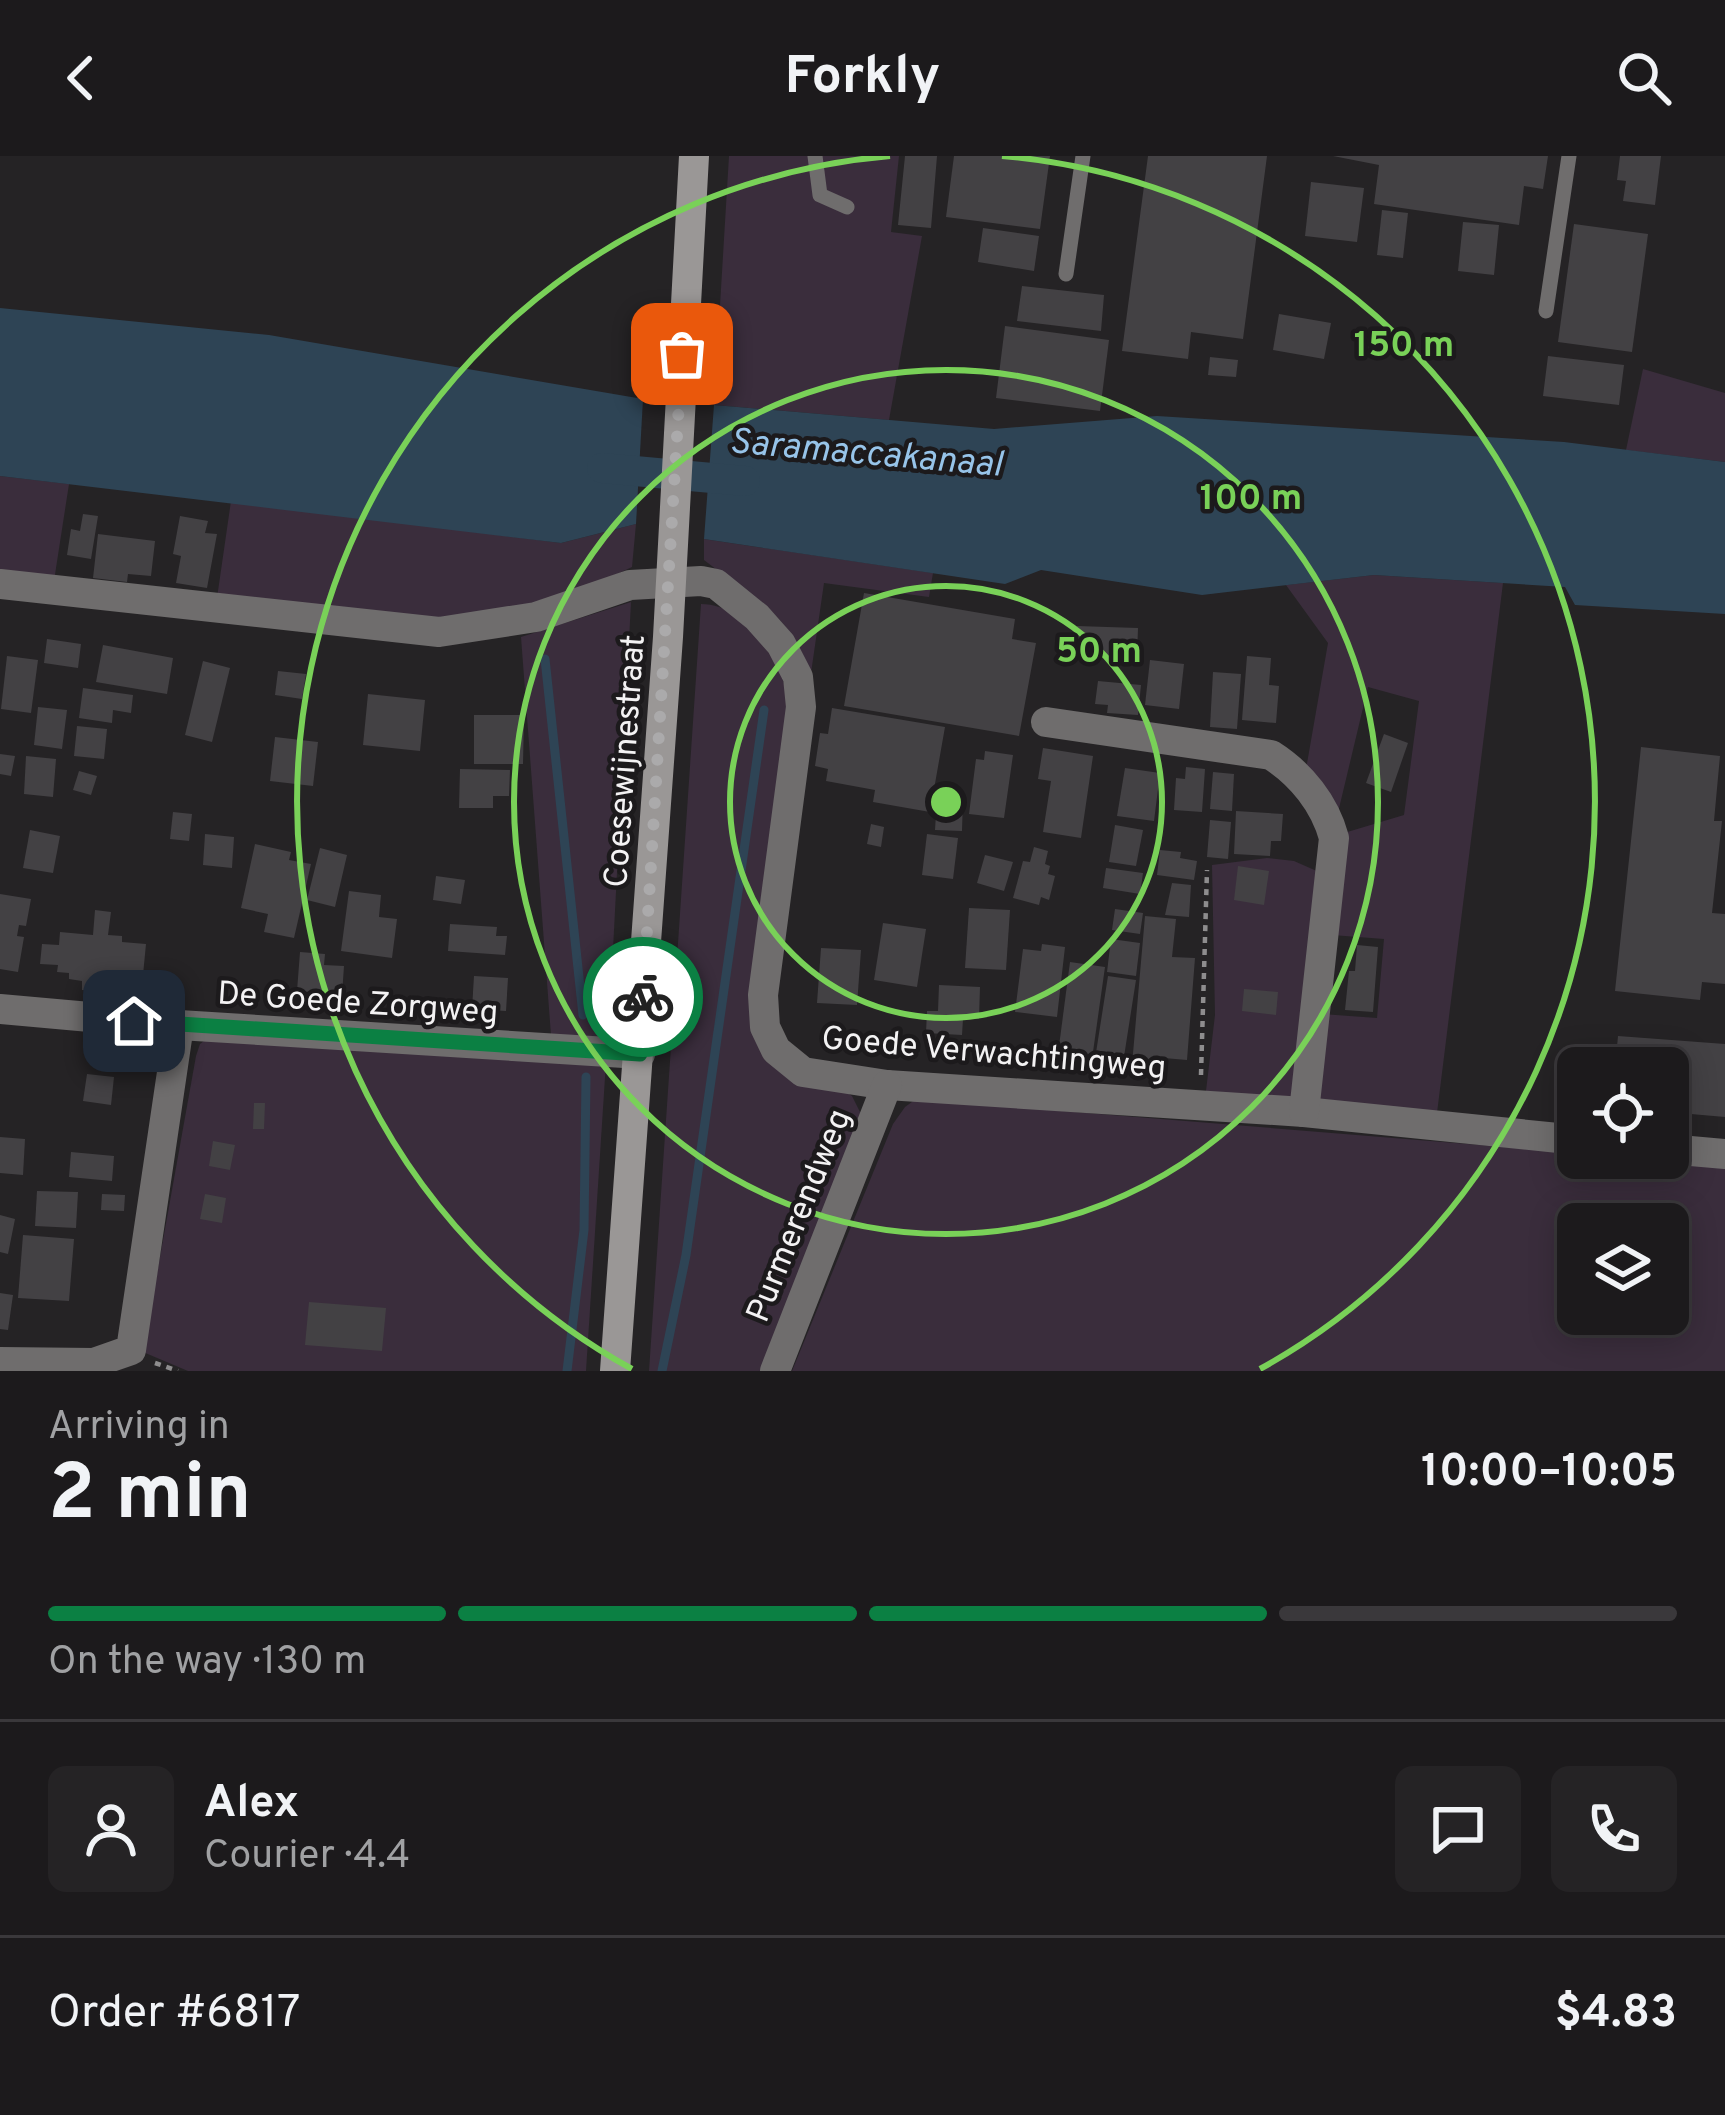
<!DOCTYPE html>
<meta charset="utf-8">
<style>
body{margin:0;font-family:Overpass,sans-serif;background:#252325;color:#f1f3f6;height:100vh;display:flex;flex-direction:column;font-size:45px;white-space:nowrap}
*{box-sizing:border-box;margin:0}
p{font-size:39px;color:#a0a1a3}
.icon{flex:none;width:66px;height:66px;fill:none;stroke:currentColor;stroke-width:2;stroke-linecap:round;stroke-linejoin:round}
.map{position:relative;height:1215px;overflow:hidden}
.details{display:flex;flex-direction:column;background:#1c1a1c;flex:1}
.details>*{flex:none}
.controls{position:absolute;left:1557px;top:891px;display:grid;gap:24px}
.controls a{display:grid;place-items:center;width:132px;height:132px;border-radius:18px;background:#1c1a1c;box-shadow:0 6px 30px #0003,0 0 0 3px #3a383b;font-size:60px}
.pin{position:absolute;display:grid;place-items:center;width:102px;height:102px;color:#fff;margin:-51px;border-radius:24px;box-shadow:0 6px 18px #0006}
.courier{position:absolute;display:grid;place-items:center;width:120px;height:120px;margin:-60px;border:9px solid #0b8043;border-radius:50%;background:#fff;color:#222;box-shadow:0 3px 15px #0007}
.head em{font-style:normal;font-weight:700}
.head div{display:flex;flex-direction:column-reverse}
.head{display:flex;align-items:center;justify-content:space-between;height:204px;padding:0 48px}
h1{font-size:78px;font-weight:700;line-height:90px}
.bar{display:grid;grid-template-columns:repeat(4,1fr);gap:18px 12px;align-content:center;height:144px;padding:0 48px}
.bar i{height:15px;border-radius:9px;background:#3a383b}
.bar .selected{background:#0b8043}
.bar p{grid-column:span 4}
.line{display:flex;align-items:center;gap:30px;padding:0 48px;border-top:3px solid #3a383b}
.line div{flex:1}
.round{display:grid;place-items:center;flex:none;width:126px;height:126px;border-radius:18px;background:#252325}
header{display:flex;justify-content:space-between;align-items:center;height:156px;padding:0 48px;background:#1c1a1c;font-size:54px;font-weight:700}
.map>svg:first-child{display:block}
.green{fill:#3a2d3c;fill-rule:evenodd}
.water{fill:#2e4455}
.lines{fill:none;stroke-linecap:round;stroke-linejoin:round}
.stream{stroke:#2e4455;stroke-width:9}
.canal{stroke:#2e4455;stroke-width:30}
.building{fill:#434144}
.path{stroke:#8e8d8e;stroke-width:4.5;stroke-dasharray:6 6;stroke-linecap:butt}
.lane{stroke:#6f6d6d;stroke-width:15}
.street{stroke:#6f6d6d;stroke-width:30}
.secondary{stroke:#9a9796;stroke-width:30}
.done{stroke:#abaaab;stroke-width:12;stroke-dasharray:0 21.6}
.route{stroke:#0b8043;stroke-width:15}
.ring{fill:none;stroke:#79d158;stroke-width:6}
.labels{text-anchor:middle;stroke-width:9;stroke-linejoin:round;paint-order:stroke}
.street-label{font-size:33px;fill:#f3f2f3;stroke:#1c1a1c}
.water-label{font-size:36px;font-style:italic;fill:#97c4e9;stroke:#1c1a1c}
.centre{fill:#79d158;stroke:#1c1a1c;stroke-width:6}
.ring-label{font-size:36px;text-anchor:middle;font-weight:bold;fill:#79d158;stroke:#1c1a1c;stroke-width:9;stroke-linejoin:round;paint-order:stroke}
</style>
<header><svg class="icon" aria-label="back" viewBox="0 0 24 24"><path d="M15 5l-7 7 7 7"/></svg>Forkly<svg class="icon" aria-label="search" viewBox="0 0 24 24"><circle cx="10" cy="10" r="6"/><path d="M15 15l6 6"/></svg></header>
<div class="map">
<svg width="1725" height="1215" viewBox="0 0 1725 1215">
<rect width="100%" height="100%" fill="#252325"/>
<g class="green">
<polygon points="729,0 899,0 891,76 922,80 889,264 714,249"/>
<polygon points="1643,213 1725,237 1725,306 1626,294"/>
<polygon points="0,320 69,328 54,425 0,419"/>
<polygon points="231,345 561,387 636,368 632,411 572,439 459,464 217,442"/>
<path d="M 704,383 L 933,417 L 929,441 L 824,427 L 810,524 C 800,463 748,439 704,404 Z"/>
<polygon points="1374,419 1503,427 1437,957 1312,945 1322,858 1377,862 1384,783 1332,779 1344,677 1404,659 1419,545 1368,531 1336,665 1305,619 1328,487 1286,429"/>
<polygon points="631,446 608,890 551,879 521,481"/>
<path d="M 701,448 C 749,448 787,509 788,552 L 752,871 L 852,940 L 861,958 L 764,1215 L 649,1215 Z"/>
<polygon points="1267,702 1294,705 1328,720 1301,944 1206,935 1215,859 1212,709"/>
<polygon points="209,881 606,906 586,1215 188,1215 143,1196 196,900 200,888"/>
<path d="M 916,943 L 1578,997 L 1578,1002 L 1638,1002 L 1725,1010 L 1725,1215 L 792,1215 L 893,968 L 905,951 ZM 1578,1068 L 1668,1068 L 1668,1158 L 1578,1158 Z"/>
</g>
<g class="water">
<polygon points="0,152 269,179 643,243 636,368 561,387 0,320"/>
<polygon points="714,249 994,273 1157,260 1564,286 1725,306 1725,458 1575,449 1565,431 1374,419 1202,439 1041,414 1005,428 704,383"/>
</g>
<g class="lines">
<g class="stream">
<polyline points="545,503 583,859"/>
<polyline points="567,1215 584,1074 586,921"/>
<polyline points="662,1215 686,1099 764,554"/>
</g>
<polyline class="canal" points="602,312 745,325"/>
</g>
<g class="building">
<polygon points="905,0 937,0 931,72 898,69"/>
<polygon points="954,0 1050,0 1040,73 946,61"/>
<polygon points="1148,0 1267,0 1243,183 1191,176 1188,203 1122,195"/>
<polygon points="1333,0 1548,0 1543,33 1524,30 1519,69 1374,48 1379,9"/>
<polygon points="1620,0 1661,0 1655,49 1623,45 1626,25 1617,24"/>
<polygon points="1311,26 1364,32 1357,86 1305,80"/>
<polygon points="1382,54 1408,57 1403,102 1377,99"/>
<polygon points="1463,66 1499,69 1494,119 1458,115"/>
<polygon points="1574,68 1648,78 1632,196 1558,186"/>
<polygon points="983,72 1039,80 1034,115 978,106"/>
<polygon points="1022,130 1104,139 1101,175 1017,165"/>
<polygon points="1279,158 1331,167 1324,203 1273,194"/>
<polygon points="1005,170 1109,184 1100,255 996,242"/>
<polygon points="1548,200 1624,209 1619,249 1543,240"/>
<polygon points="1210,201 1238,204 1236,221 1208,219"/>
<polygon points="83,358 98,360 91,403 67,399 71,373 80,375"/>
<polygon points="180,360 208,365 205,377 217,378 207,432 176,427 181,400 173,398"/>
<polygon points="98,378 155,385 151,420 128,418 127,426 93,422"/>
<polygon points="864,437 1015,463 1012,483 1036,487 1019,580 844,550"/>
<polygon points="1077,470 1138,472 1137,501 1103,500 1103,494 1076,493"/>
<polygon points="47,483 81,488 78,512 44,507"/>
<polygon points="103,489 173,502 167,538 96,526"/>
<polygon points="7,500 38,504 31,557 1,553"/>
<polygon points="1247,500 1271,502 1269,529 1279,530 1276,567 1242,564"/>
<polygon points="1150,504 1184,508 1179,553 1145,549"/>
<polygon points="203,505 230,512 212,586 185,579"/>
<polygon points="278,515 306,518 302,543 275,539"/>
<polygon points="1213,516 1241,518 1237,573 1210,571"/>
<polygon points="1098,525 1141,529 1138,559 1107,557 1108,549 1095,548"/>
<polygon points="83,532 133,539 131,557 113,554 112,567 79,562"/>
<polygon points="368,538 425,544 420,595 363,589"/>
<polygon points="38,551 67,554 62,593 34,589"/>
<polygon points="832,552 945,571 930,656 873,646 875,634 826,625 828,613 815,610 820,577 828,578"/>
<polygon points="474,559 524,559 523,608 474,608"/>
<polygon points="77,570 107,573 104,603 74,600"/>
<polygon points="1384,578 1408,587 1391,636 1366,627"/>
<polygon points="275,581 318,586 313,630 270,625"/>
<polygon points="1641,591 1720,600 1714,665 1722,665 1712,757 1725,758 1725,828 1702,826 1700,844 1615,835"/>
<polygon points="1043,592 1093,600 1081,682 1043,676 1051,625 1038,623"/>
<polygon points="985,595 1013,599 1004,662 969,658 976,603 984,604"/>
<polygon points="0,598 15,600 11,620 0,618"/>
<polygon points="26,600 56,603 53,641 24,638"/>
<polygon points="1186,611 1205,613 1202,656 1174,654 1176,622 1185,623"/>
<polygon points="1125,612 1160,617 1154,665 1117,660"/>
<polygon points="460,613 510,614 509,640 493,640 493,652 459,652"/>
<polygon points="79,615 97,620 91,639 73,634"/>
<polygon points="1213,616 1234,618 1232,655 1210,653"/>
<polygon points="937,641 963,642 962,675 935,674"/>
<polygon points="1236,655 1283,658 1281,685 1271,685 1270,700 1234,698"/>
<polygon points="173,656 192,658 189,685 170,683"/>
<polygon points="1210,664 1231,666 1228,703 1207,701"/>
<polygon points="871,668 884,671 881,691 867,688"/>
<polygon points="1115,669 1143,674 1136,710 1109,706"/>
<polygon points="30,674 60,680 53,717 23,712"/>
<polygon points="205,678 234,681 232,712 203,709"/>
<polygon points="927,678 958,682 953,723 922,719"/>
<polygon points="255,688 291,696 289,704 311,708 294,782 264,776 268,758 241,752"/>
<polygon points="1034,691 1048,695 1045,708 1050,710 1048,718 1055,720 1049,744 1041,741 1039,749 1013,742 1023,705 1030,706"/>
<polygon points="320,692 347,699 335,751 307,744"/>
<polygon points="1160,694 1181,696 1180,702 1197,705 1194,724 1157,719"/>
<polygon points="985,699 1013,706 1004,735 977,727"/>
<polygon points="1238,710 1269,715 1264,749 1234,744"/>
<polygon points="1106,712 1143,717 1140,738 1103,732"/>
<polygon points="436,720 465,724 461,748 433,744"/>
<polygon points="1172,727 1191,729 1189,761 1165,759"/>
<polygon points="349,735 381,739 379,761 397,763 392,802 341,795"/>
<polygon points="0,738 31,743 26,770 19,769 17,780 24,781 18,816 0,813"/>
<polygon points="969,752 1010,754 1006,814 965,812"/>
<polygon points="1115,753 1143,757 1140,778 1112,774"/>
<polygon points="95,754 111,756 108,779 122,780 122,786 146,788 143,819 121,816 118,837 82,834 82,825 69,823 69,817 57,816 58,809 40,808 42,788 59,789 60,776 93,779"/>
<polygon points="1145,760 1176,763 1172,801 1195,802 1187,904 1164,902 1163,912 1132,909"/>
<polygon points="883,767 926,773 917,831 874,824"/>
<polygon points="450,768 497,771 496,780 507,780 505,799 448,795"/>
<polygon points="1111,783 1140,787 1136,820 1107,816"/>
<polygon points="1042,788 1065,791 1057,861 1015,856 1023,793 1041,795"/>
<polygon points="1357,789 1378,791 1373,856 1345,854 1349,815 1355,815"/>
<polygon points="821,792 861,794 857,849 817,847"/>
<polygon points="300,796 325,798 324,809 344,810 342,839 297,835"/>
<polygon points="1070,806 1105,811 1092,903 1058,898"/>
<polygon points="474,820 508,822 506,855 472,853"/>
<polygon points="1108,820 1136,824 1123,907 1095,903"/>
<polygon points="939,829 980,831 979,863 963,863 962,879 926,877 927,855 938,855"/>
<polygon points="1244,833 1278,836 1276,859 1242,855"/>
<polygon points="1618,880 1725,888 1725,961 1668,956 1668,912 1615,912"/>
<polygon points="87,918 114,921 111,949 83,945"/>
<polygon points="254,947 265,947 264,973 253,973"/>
<polygon points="0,981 25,983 23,1019 0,1017"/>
<polygon points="213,985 235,989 230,1014 209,1010"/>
<polygon points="71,996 114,1000 112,1025 69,1021"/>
<polygon points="37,1035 78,1036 76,1072 35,1070"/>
<polygon points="102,1038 125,1039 124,1055 101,1054"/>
<polygon points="205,1038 226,1042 222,1067 200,1063"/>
<polygon points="0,1059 15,1063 8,1098 0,1096"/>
<polygon points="23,1079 74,1083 69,1145 18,1142"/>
<polygon points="0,1137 13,1139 8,1174 0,1173"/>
<polygon points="309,1146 386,1152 382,1195 305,1189"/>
</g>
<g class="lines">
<g class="path">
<polyline points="1201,919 1207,714"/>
<polyline points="155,1207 178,1215"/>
</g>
<g class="lane">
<polyline points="815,0 820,39 847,51"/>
<polyline points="1066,118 1083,0"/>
<polyline points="1546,155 1569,0"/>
</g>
<g class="street">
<polyline points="0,428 439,476 536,461 630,429 701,425 716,428 757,461 781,488 798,521 801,551 763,839 765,871 776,894 803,916 887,929 1304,956 1578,984"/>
<path d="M 1046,566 L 1271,599 C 1301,618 1325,648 1334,682 L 1304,956"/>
<polyline points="0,853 179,869 640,898"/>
<polyline points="1668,993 1725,998"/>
<polyline points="0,1206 94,1207 131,1194 179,869"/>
<polyline points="775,1215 887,929"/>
</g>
<polyline class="secondary" points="615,1215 668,481 694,0"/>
</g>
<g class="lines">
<polyline class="done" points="643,841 682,198"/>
<polyline class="route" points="134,865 640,898 643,841"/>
</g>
<g class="ring">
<circle cx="946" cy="646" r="216"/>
<circle cx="946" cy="646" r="432"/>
<path d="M632 1213A648 648 0 0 1 890 0M1002 0A648 648 0 0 1 1260 1213"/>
</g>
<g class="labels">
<g class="street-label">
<text transform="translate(623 605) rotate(-86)" y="12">Coesewijnestraat</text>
<text transform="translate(358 845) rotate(4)" y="12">De Goede Zorgweg</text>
<text transform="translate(994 895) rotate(5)" y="12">Goede Verwachtingweg</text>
<text transform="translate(797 1059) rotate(-68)" y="12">Purmerendweg</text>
</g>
<g class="water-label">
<text transform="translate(866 295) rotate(5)" y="13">Saramaccakanaal</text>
</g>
</g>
<circle cx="946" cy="646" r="18" class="centre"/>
<g class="ring-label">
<text x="1404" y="200">150 m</text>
<text x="1251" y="353">100 m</text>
<text x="1099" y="506">50 m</text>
</g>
</svg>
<div class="controls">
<a><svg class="icon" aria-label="locate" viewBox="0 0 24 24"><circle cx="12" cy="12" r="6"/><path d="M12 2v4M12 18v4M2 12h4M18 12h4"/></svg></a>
<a><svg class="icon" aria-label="layers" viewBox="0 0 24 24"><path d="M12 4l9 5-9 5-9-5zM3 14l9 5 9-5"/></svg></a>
</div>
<div class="pin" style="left:682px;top:198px;background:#ea580c"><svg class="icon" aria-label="bag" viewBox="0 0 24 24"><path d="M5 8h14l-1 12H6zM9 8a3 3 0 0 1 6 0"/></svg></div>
<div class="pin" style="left:134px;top:865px;background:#1f2937"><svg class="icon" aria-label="home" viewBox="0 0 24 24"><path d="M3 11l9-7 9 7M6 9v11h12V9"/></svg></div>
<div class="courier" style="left:643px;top:841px"><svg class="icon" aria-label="bike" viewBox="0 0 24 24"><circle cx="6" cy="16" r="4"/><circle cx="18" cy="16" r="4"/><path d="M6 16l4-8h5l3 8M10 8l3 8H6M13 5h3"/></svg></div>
</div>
<section class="details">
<div class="head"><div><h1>2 min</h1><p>Arriving in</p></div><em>10:00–10:05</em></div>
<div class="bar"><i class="selected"></i><i class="selected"></i><i class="selected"></i><i></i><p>On the way · 130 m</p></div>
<div class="line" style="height:216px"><a class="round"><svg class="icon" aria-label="person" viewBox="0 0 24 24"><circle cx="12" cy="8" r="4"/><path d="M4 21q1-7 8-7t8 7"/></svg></a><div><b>Alex</b><p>Courier · 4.4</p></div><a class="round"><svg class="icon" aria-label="chat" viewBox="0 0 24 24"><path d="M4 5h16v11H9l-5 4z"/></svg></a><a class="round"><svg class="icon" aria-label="phone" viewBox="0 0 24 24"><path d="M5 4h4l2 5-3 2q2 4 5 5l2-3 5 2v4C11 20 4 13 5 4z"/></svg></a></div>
<div class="line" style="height:156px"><div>Order #6817</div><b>$4.83</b></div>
</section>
